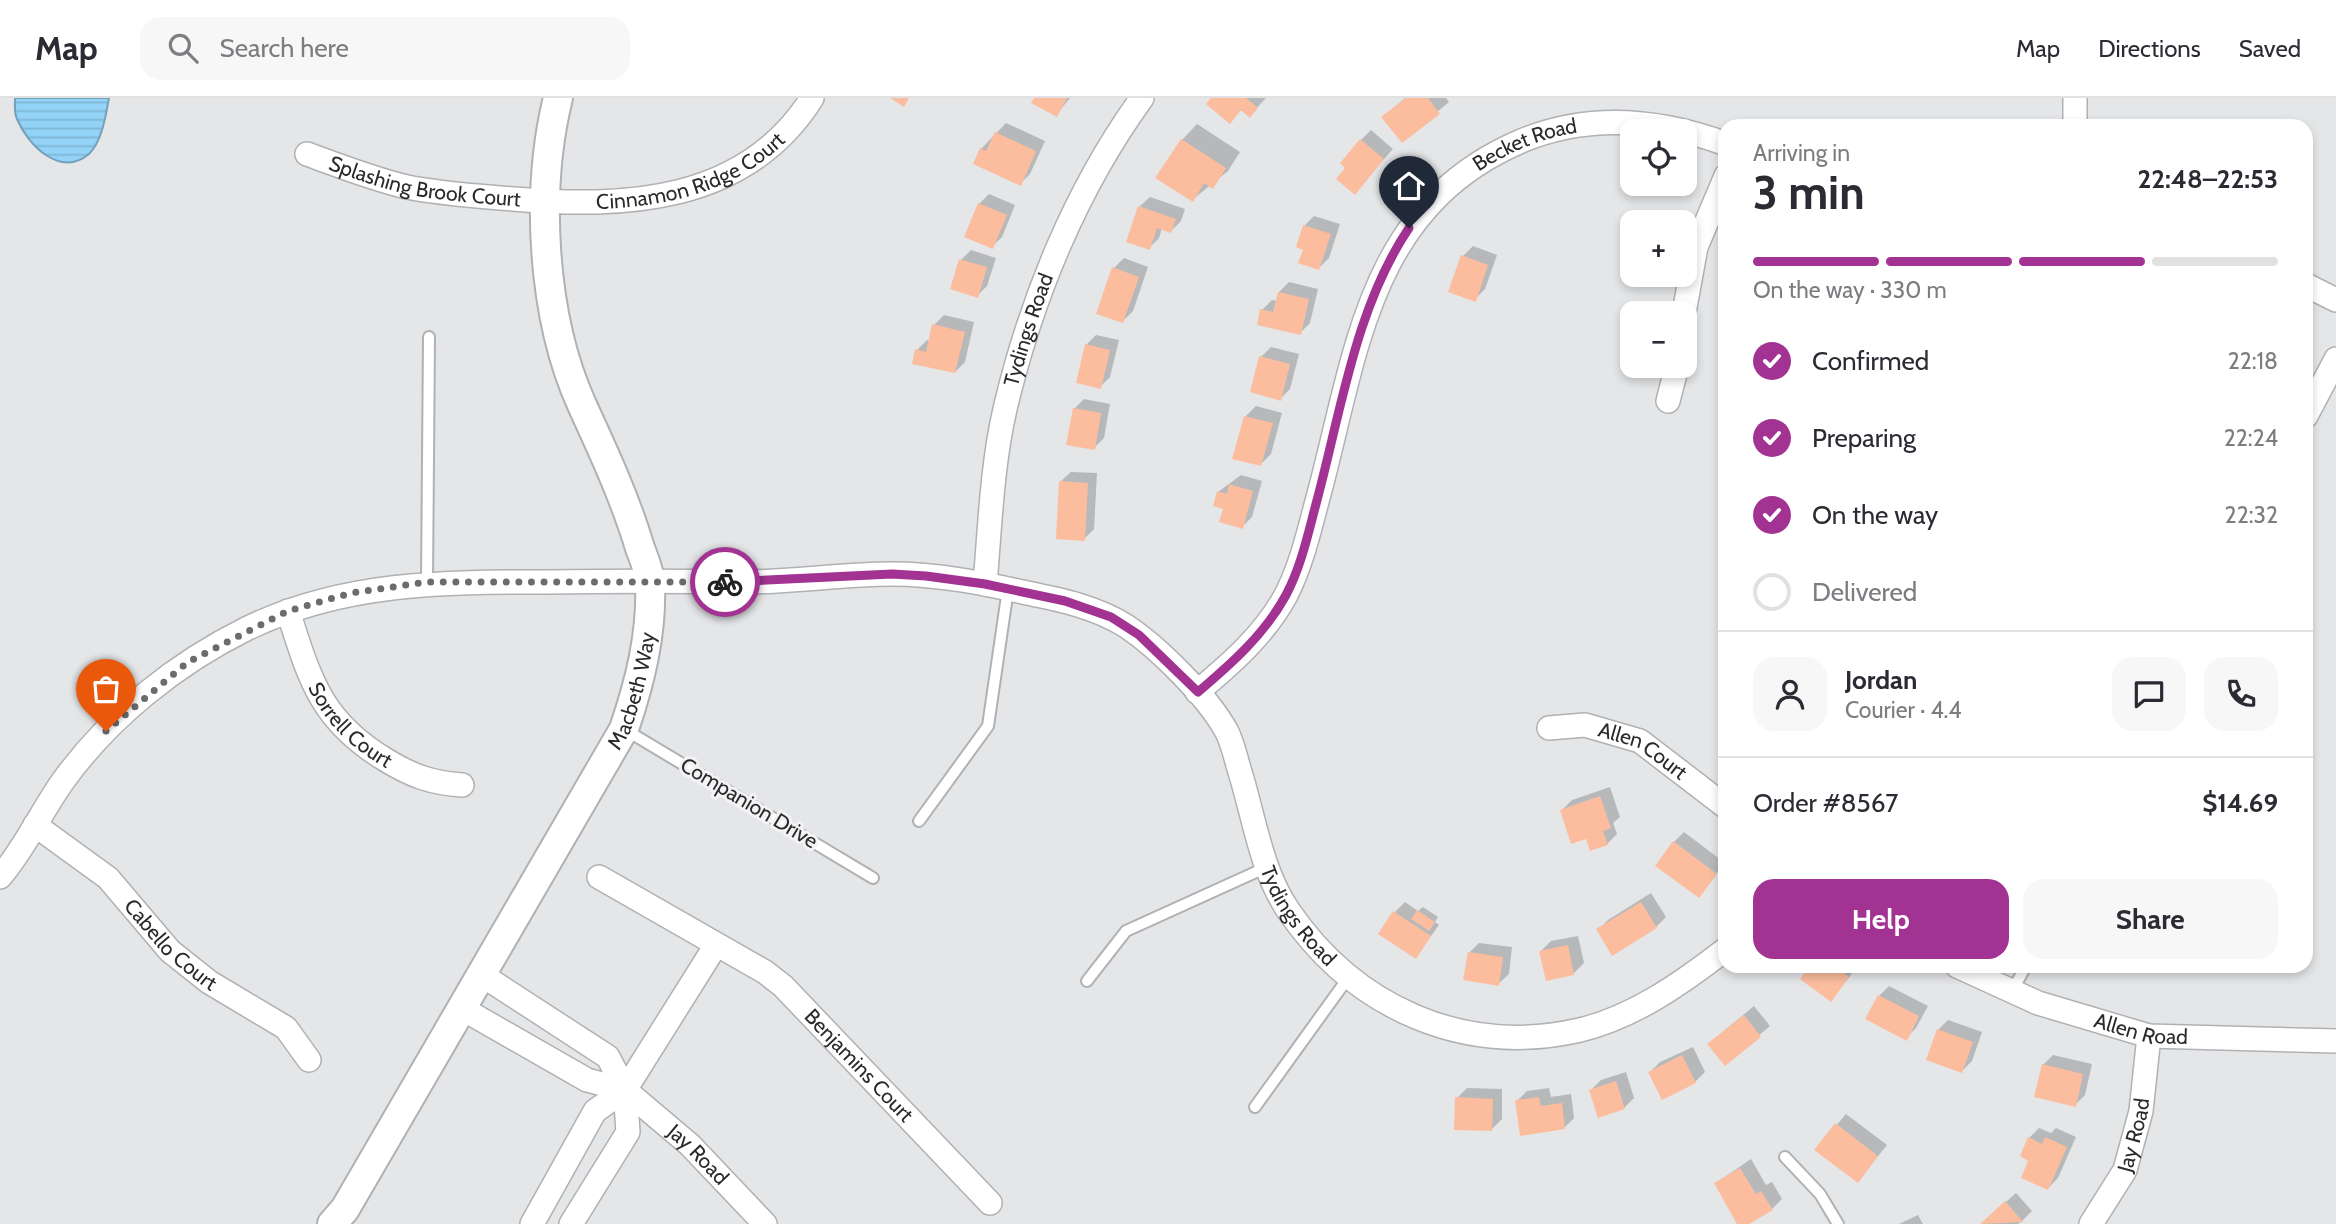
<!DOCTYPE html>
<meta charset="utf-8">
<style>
body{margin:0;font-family:Cabin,sans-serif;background:#f7f7f7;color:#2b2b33;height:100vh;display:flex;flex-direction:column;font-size:26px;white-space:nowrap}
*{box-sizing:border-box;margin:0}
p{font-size:23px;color:#7c7c81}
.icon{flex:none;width:38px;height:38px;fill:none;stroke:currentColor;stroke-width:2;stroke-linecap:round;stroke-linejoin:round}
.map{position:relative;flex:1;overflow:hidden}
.drawer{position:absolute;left:1718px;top:21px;width:595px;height:854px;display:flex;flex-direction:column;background:#fff;border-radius:21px;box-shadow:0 4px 10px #0003}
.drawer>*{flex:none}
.fabs{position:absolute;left:1620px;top:21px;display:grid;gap:14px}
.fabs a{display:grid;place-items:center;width:77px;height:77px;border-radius:14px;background:#fff;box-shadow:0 4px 10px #0003;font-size:35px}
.pin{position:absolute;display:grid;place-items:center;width:60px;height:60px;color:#fff;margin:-72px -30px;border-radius:50% 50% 50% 0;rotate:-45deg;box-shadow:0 0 7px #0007}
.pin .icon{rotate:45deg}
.courier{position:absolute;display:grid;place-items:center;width:70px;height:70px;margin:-35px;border:5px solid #a23392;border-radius:50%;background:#fff;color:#222;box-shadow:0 2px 9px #0007}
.headline em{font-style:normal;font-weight:800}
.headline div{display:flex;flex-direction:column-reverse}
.headline{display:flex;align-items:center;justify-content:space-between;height:119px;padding:0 35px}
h1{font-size:46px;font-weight:800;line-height:52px}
.bar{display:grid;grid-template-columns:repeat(4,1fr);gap:10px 7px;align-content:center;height:84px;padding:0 35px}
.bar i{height:9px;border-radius:5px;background:#e1e1e2}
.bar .active{background:#a23392}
.bar p{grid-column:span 4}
.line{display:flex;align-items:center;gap:18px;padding:0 35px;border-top:2px solid #e1e1e2}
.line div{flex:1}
.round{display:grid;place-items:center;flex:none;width:74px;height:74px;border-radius:21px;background:#f7f7f7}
ol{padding:0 35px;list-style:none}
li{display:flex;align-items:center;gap:21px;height:77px}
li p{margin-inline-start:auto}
li .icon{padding:7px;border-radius:50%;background:#a23392;color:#fff;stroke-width:4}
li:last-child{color:#7c7c81}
li i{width:38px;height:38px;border:4px solid #e1e1e2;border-radius:50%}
.action{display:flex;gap:14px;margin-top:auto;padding:14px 35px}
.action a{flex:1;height:80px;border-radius:21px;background:#a23392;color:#fff;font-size:28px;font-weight:800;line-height:80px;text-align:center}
.action a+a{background:#f7f7f7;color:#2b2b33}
header{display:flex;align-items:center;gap:42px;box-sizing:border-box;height:98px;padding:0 35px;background:#fff;border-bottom:2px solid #e1e1e2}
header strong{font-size:33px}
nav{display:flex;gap:38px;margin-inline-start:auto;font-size:24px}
.search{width:490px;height:63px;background:#f7f7f7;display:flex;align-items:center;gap:18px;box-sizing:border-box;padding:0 24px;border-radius:21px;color:#7c7c81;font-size:26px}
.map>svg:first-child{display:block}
.water{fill:url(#water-rules);stroke:#73a0ba;stroke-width:2}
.shadow{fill:#0003}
.building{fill:#fcbd9f}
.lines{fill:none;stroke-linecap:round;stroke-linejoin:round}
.service-casing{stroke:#b0b1b3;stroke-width:14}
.minor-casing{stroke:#b0b1b3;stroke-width:26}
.tertiary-casing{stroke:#b0b1b3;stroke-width:32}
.service{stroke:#fff;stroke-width:10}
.minor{stroke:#fff;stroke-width:23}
.tertiary{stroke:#fff;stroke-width:28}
.done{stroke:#6b6c6d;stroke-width:7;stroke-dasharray:0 12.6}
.route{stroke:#a23392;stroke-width:9}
.labels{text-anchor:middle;stroke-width:6;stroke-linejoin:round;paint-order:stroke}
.street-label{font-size:21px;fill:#2a2a2b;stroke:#f3f3f6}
</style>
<header>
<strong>Map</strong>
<div class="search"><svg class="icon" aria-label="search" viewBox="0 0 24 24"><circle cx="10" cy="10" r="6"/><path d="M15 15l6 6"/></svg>Search here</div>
<nav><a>Map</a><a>Directions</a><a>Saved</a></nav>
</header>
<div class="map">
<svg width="2336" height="1126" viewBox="0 0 2336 1126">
<defs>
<pattern id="water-rules" width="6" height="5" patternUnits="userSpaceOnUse" patternTransform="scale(1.75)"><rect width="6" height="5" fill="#92d3f7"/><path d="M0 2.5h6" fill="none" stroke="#7eb5d4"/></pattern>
</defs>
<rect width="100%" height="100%" fill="#e5e6e8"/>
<path class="water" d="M 15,0 L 109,0 C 106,16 102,44 89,56 C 60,80 28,47 17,21 C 14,15 15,7 15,0 Z"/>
<g class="shadow">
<polygon points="1036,0 1070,0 1056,17"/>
<polygon points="1213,0 1266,0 1250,17"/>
<polygon points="1405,0 1446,0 1449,4 1402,43 1383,19"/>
<polygon points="1006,25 1045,43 1030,76 1020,86 981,51"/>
<polygon points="1197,26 1240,54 1228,73 1192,102 1182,42"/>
<polygon points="1371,32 1393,51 1355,94 1348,70 1361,42"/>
<polygon points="989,96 1015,107 1002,139 992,149 979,106"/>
<polygon points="1150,99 1185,111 1181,123 1171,133 1162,130 1159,140 1149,150 1139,109"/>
<polygon points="1314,118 1340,126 1329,160 1319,170 1305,151 1304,128"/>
<polygon points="1473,148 1497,157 1485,191 1475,201 1463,158"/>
<polygon points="971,152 996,160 987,188 977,198 961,162"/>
<polygon points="1124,160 1148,169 1133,213 1123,223 1114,170"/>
<polygon points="1289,184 1318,191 1310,225 1300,235 1262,212 1272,202 1277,203 1279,194"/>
<polygon points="944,217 974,224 965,264 955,274 917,252 927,242 930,243 934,227"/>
<polygon points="1096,237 1119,242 1110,279 1100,289 1086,247"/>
<polygon points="1271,249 1299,256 1290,291 1280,301 1261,259"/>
<polygon points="1084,301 1110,306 1104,340 1094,350 1074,311"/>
<polygon points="1256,308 1282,315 1271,356 1261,366 1246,318"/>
<polygon points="1071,374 1097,375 1094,431 1084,441 1060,384"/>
<polygon points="1241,377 1262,383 1252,419 1242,429 1225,410 1218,394"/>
<polygon points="1610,689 1620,719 1613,725 1617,736 1607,746 1587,739 1562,712 1572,702"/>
<polygon points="1684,734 1725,765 1698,798 1674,744"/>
<polygon points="1651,795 1666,819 1656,829 1598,832 1608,822"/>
<polygon points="1405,804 1418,813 1423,809 1438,819 1435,824 1439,827 1416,859 1395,814"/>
<polygon points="1578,838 1584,865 1574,875 1541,853 1551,843"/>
<polygon points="1479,845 1512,849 1509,876 1498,886 1469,855"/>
<polygon points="1812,868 1858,868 1831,902"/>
<polygon points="1889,888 1928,908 1916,930 1906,940 1879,898"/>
<polygon points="1754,908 1770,928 1725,966 1719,937"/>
<polygon points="1948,922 1982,934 1972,963 1962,973 1938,932"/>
<polygon points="1693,949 1705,974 1695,984 1650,974 1660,964"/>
<polygon points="2053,957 2092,966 2085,997 2075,1007 2043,967"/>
<polygon points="1626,974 1634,1000 1624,1010 1591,992 1601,982"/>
<polygon points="1467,990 1502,991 1502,1021 1491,1032 1457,1000"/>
<polygon points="1549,990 1551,999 1571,996 1574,1020 1564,1030 1517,1003 1527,993"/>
<polygon points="1846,1016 1887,1047 1858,1083 1816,1051"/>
<polygon points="2039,1030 2051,1035 2056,1030 2076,1039 2058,1080 2048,1090 2029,1040"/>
<polygon points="1751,1061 1766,1087 1772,1084 1782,1101 1772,1111 1745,1126 1739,1126 1716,1085"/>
<polygon points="2016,1095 2032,1113 2022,1123 2018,1126 1981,1126"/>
<polygon points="1918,1117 1923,1126 1899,1126"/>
</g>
<g class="building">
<polygon points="890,0 909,0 904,9"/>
<polygon points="1034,0 1067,0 1057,19 1031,5"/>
<polygon points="1211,0 1246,0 1258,10 1250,20 1241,12 1230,26 1206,6"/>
<polygon points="1406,0 1428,0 1440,16 1402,45 1381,19"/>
<polygon points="995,34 1036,53 1021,88 973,66 980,50 986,53"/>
<polygon points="1181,41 1226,70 1213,91 1204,85 1193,104 1155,80"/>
<polygon points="1360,41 1384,61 1355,97 1336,81 1345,70 1340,65"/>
<polygon points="978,105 1007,117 993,151 964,139"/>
<polygon points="1138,108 1176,121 1171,135 1157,130 1150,152 1126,144"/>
<polygon points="1303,127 1331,136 1319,172 1298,165 1303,152 1296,149"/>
<polygon points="1461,157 1488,167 1476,204 1448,194"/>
<polygon points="959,161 987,169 978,200 950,191"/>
<polygon points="1112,169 1139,179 1123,225 1096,216"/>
<polygon points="1278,194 1309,201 1301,237 1257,227 1260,211 1273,214"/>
<polygon points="932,226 965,234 955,275 912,266 915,251 926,254"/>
<polygon points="1085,246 1110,252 1101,291 1076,285"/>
<polygon points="1259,258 1290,266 1281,303 1250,294"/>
<polygon points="1073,310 1101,315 1095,352 1066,347"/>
<polygon points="1244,318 1273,325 1261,368 1232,361"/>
<polygon points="1059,383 1088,385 1085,443 1056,441"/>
<polygon points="1229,386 1253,393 1243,431 1219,424 1223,411 1213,408 1217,393 1227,396"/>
<polygon points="1600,698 1611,730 1603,733 1608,747 1590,753 1586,741 1571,746 1560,712"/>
<polygon points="1673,743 1717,776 1699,800 1655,768"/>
<polygon points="1641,804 1657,830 1612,858 1596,831"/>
<polygon points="1417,812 1435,824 1429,833 1411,821"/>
<polygon points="1393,813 1431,838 1416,861 1378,836"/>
<polygon points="1568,847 1574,877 1546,883 1539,853"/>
<polygon points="1468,854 1503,859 1499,888 1463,882"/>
<polygon points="1810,868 1835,868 1849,879 1831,904 1800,881"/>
<polygon points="1878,897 1919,918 1907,943 1865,921"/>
<polygon points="1744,917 1761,939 1725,968 1707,946"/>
<polygon points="1937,931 1973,944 1962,975 1926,962"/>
<polygon points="1682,957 1696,985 1662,1002 1648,974"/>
<polygon points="2042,966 2083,976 2076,1009 2034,999"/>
<polygon points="1616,983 1625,1011 1598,1020 1589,992"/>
<polygon points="1455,999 1493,1001 1492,1033 1454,1032"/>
<polygon points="1539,999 1541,1008 1562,1005 1565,1031 1520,1038 1515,1002"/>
<polygon points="1835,1025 1878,1058 1858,1085 1814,1052"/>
<polygon points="2028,1039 2042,1046 2045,1039 2067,1049 2048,1092 2021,1080 2028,1063 2020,1058"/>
<polygon points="1740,1070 1756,1096 1761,1093 1773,1112 1749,1126 1737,1126 1714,1085"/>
<polygon points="2005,1103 2023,1124 1980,1126"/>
</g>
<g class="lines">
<defs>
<g id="service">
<polyline points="427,484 429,239"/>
<polyline points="624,631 873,780"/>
<polyline points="919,723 988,628 1008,491"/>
<polyline points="1087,883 1126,833 1267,769"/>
<polyline points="2012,893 2026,868"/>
<polyline points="1255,1009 1348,880"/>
<polyline points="1785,1059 1820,1096 1838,1126"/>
</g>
<g id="minor">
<polyline points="2075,0 2075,28"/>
<path id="s1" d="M 307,56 C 340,68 373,81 407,89 C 442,96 478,98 513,101 C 624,110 745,106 812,0"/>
<polyline points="2306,187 2336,202"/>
<polyline points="1684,215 1696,149 1726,78"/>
<polyline points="1668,303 1677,268"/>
<polyline points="2306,318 2336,261"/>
<path id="s2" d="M 985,486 C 990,428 992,367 1005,311 C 1031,201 1076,91 1142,0"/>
<path id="s3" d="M 288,513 C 310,582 321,623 386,662 C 412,678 432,685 462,687"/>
<path id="s4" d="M 1197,594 C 1231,566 1265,536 1286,497 C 1302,466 1310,429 1319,396 C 1357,254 1368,110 1519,44 C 1587,15 1658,21 1726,46"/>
<path id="s5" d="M 1549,630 L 1585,627 L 1640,643 L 1726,709"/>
<path id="s6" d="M 35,727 L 108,780 L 170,853 L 209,884 L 286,930 L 309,962"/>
<path id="s7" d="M 0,779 C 25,750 41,714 63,683 C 110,618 177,565 248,530 C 344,484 442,484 546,484 C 612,483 679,483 745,484 C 794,484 843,476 892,476 C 937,476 983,485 1027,495 C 1061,502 1096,509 1126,528 C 1159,550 1208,599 1227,634 C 1233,646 1236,661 1240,674 C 1254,719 1261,772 1288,812 C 1354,909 1463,959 1580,932 C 1634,919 1682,885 1726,851"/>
<path id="s8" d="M 599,779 L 765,874 L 783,888 L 990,1105"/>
<path id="s9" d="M 1957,868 L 2038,905 L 2149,938 L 2336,943"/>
<path id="s10" d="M 482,877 L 608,959 L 625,992 L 690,1047 L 765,1126"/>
<polyline points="463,911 587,982 625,992"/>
<polyline points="532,1126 595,1013 625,992 716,847"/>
<polyline points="571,1126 628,1034 625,992"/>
<path id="s11" d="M 2091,1126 L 2125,1072 L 2141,1013 L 2149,938"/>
</g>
<g id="tertiary">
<path id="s12" d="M 332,1126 L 345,1111 L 624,631 C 640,584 652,536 650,486 C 650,474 644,461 640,450 C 625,400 604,355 582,307 C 542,219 535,93 558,0"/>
</g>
</defs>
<use href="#service" class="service-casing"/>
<use href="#minor" class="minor-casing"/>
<use href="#tertiary" class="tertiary-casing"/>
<use href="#service" class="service"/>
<use href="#minor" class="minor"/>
<use href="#tertiary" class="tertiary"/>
</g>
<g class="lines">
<polyline class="done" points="106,633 188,564 288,513 351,495 427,484 725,484"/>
<path class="route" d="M 725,484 L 892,476 L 926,478 L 985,486 L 1065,503 L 1111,519 L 1139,537 L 1198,594 C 1231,566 1265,536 1286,497 C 1301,469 1308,436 1316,406 C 1341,314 1355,210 1409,130"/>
</g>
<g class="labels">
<g class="street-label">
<text dy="7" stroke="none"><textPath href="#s4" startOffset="667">Becket Road</textPath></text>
<text dy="7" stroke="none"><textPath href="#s1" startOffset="396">Cinnamon Ridge Court</textPath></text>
<text dy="7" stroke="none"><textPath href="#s1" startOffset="122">Splashing Brook Court</textPath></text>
<text dy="7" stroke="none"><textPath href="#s2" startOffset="259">Tydings Road</textPath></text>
<text dy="7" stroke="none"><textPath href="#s12" startOffset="614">Macbeth Way</textPath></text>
<text dy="7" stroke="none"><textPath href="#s3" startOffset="133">Sorrell Court</textPath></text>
<text dy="7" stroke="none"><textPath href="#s5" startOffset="100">Allen Court</textPath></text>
<text transform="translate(749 705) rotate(31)" y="7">Companion Drive</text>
<text dy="7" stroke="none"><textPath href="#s7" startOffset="1596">Tydings Road</textPath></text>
<text dy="7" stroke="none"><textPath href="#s6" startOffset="182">Cabello Court</textPath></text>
<text dy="7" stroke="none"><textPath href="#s9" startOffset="196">Allen Road</textPath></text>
<text dy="7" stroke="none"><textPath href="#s8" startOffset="324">Benjamins Court</textPath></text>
<text dy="7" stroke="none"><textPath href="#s11" startOffset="100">Jay Road</textPath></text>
<text dy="7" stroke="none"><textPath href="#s10" startOffset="285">Jay Road</textPath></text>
</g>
</g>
</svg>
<div class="fabs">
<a><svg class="icon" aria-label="locate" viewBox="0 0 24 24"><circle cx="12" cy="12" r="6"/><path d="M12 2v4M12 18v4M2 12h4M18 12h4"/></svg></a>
<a>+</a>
<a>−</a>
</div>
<div class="pin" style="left:106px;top:633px;background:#ea580c"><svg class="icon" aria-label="bag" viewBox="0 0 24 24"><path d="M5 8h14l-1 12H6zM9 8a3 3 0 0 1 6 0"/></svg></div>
<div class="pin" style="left:1409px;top:130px;background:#1f2937"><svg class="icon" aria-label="home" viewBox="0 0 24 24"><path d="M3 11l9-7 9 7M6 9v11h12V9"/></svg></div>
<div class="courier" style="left:725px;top:484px"><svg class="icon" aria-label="bike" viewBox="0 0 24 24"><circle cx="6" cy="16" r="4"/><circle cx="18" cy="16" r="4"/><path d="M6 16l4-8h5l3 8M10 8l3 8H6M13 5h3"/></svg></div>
<section class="drawer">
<div class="headline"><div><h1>3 min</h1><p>Arriving in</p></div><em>22:48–22:53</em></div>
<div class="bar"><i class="active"></i><i class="active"></i><i class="active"></i><i></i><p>On the way · 330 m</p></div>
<ol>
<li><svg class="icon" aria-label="check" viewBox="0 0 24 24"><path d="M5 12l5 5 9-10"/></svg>Confirmed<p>22:18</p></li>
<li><svg class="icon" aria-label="check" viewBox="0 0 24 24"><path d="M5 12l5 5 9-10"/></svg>Preparing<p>22:24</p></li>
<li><svg class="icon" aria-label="check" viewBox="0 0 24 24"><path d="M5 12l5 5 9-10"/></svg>On the way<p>22:32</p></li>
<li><i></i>Delivered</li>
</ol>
<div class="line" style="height:126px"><a class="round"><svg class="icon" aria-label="person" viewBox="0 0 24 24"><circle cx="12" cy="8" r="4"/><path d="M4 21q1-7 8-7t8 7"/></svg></a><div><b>Jordan</b><p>Courier · 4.4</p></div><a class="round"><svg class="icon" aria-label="chat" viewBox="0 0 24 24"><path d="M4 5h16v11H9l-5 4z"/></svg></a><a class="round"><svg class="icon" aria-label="phone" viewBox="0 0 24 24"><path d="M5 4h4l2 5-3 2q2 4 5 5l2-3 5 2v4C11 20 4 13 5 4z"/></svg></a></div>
<div class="line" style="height:91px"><div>Order #8567</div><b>$14.69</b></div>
<div class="action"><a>Help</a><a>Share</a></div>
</section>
</div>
